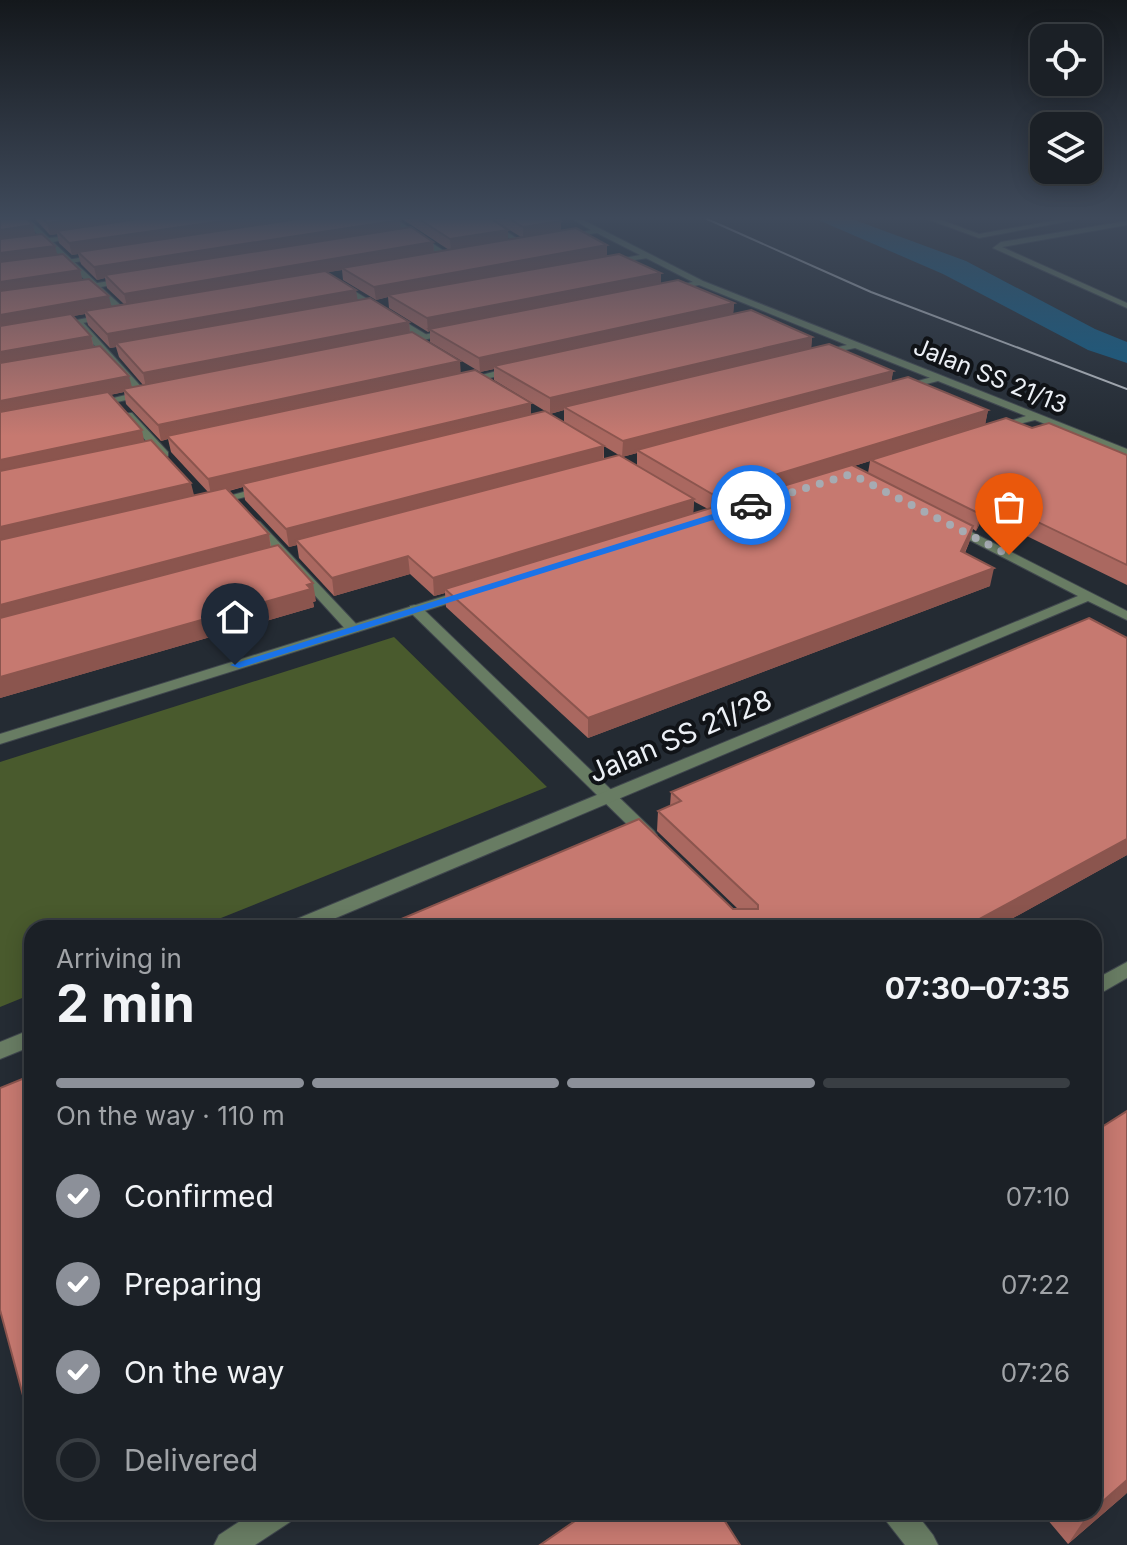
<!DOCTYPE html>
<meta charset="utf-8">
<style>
body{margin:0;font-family:Inter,sans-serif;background:#282d32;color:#f1f3f6;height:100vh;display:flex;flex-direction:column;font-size:30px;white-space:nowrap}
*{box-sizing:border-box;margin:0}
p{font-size:26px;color:#a0a3a7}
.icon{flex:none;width:44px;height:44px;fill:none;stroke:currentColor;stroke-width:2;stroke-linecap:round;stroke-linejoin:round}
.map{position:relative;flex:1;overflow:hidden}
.details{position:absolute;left:24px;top:920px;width:1078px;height:600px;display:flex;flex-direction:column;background:#1b2026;border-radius:24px;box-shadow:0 4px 20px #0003,0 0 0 2px #393e43}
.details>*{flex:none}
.fabs{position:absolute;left:1030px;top:24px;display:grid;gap:16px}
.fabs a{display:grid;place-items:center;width:72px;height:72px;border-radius:16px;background:#1b2026;box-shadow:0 4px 20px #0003,0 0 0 2px #393e43;font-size:40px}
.pin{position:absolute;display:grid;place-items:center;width:68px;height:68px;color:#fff;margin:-82px -34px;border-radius:50% 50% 50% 0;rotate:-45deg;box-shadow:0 0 8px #0007}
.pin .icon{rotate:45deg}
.courier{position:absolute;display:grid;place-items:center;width:80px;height:80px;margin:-40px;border:6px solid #1a73e8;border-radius:50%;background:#fff;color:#222;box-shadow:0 2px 10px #0007}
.summary em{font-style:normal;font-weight:700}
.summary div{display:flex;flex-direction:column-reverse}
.summary{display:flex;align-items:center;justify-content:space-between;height:136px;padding:0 32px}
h1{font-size:52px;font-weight:700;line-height:60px}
.bar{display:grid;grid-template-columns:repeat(4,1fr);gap:12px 8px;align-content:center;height:96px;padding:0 32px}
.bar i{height:10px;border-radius:6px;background:#393e43}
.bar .selected{background:#8c9099}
.bar p{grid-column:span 4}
ol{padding:0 32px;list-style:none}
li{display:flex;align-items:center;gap:24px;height:88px}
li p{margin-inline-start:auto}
li .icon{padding:8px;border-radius:50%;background:#8c9099;color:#fff;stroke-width:4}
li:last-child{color:#a0a3a7}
li i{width:44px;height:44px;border:4px solid #393e43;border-radius:50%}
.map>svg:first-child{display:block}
.green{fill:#495a2d}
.water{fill:#11608a}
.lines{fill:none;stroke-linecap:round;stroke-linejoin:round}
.service-casing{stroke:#40474e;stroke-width:2}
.minor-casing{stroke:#40474e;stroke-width:2}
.service{fill:#687c63;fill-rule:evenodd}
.minor{fill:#687c63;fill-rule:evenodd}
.tram{stroke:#bcc1c7;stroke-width:2}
.wall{fill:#aa6860;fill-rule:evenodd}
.shaded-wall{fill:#8b554e}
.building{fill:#c67970;stroke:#8b554e;stroke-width:2}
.route{fill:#1a73e8}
.done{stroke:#a6abb2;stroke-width:8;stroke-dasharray:0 14.4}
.labels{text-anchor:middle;stroke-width:8;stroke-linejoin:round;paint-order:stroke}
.far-street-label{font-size:24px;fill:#ecf0f6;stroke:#101317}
.street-label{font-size:28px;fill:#ecf0f6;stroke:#101317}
</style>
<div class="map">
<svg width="1127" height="1545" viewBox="0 0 1127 1545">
<rect width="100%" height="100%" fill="#242b33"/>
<polygon class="green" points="394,637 547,787 196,928 32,928 32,994 0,1007 0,762"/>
<polygon class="water" points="816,219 852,219 966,261 1095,329 1127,342 1127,363 1088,350 943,274"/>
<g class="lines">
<defs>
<g id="service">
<polygon points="29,219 49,238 79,235 79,237 53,242 97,283 130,278 130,282 101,287 127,311 127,315 121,315 93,288 72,291 72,287 89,284 46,243 0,249 0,245 42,239 23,220"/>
<polygon points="478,219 486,219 526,244 520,245"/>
<polygon points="927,219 938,219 979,234 1063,219 1080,219 979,238"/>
<polygon points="645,254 648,258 608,264 604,262"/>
<polygon points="341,283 427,335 428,337 421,339 338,287"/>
<polygon points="75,320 81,320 146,392 146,396 140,396 75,324"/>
<polygon points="516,366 521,369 519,371 464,384 459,381"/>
<polygon points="939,375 944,378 942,380 902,390 897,387"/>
<polygon points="124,413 132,413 168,452 168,456 160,456 124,417"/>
<polygon points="256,520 260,522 358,626 358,632 348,632 252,526 250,524"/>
<polygon points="415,605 420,606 654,831 657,835 654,839 642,839 410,612 410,606"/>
</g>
<g id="minor">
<polygon points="12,219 32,219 0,225 0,221"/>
<polygon points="388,219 396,219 453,257 446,259"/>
<polygon points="572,219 581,219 703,281 1127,449 1127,456 1035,420 994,430 994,426 1026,416 855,348 817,356 817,352 847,345 699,285 668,291 668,287 693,282 597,233 562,238 562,236 591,230"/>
<polygon points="1127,221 1127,225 1002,247 1127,303 1127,308 993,248 1001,242"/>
<polygon points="101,254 104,258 49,266 45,264"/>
<polygon points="107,314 110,318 55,328 51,325"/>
<polygon points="452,328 456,331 455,333 400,345 396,342"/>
<polygon points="146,390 151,393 149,395 94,407 89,404"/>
<polygon points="265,486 271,489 269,491 213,505 207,502"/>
<polygon points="952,522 1127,611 1127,620 1088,601 312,928 285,928 287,923 1078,596 948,529 948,523"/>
<polygon points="464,590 469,591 469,597 0,744 0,734"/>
<polygon points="1127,962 1127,978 1094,997 1094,980"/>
<polygon points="32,1029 32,1046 0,1059 0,1042"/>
<polygon points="254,1512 294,1512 290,1522 255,1545 214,1545 219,1535"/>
<polygon points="883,1512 915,1512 933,1535 938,1545 905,1545 887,1522"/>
</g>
</defs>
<use href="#service" class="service-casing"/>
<use href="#minor" class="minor-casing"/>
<use href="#service" class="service"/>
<use href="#minor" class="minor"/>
<polyline class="tram" points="707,219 871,292 1127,389"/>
</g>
<g class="wall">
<path d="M 35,219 L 399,219 L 401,229 L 433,242 L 434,252 L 449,250 L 402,219 L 491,219 L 508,240 L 521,237 L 492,219 L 559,219 L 561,221 L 561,231 L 607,256 L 661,283 L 734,303 L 733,314 L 812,337 L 811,348 L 893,371 L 891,382 L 988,410 L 985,424 L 1032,428 L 1127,455 L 1127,585 L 984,515 L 976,531 L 973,529 L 969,543 L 965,553 L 990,586 L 588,738 L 446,607 L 445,593 L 434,596 L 410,574 L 334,596 L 299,558 L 297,545 L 289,547 L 245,500 L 243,487 L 229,491 L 269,534 L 271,547 L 316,601 L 313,602 L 314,607 L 0,698 L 35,234 L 57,255 L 80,270 L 82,280 L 112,307 L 125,305 L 107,288 L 105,278 L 97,280 L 81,264 L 78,254 L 72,255 L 59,243 L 57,234 L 50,235 ZM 342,270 L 343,280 L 376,300 L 388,297 L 389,308 L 428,332 L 430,331 L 430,342 L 480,372 L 494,369 L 494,380 L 550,414 L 564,410 L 564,422 L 622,457 L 637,453 L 637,466 L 604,459 L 604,446 L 531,415 L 461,373 L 410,332 L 409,322 L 358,300 L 328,272 ZM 85,314 L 88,325 L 110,348 L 116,347 L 119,357 L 143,385 L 132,387 L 94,347 L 91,336 L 73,316 ZM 124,392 L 126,404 L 161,441 L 168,439 L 171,452 L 208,492 L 194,495 L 144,441 L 110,395 ZM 870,461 L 868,473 L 854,466 ZM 694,501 L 695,502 L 708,509 L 693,514 Z"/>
<polygon points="1127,638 1127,855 995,928 733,909 738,909 657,831 658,811 670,806 671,792"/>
<polygon points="1127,1493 1068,1544 1041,1512 1094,1512"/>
</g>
<g class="shaded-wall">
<polygon points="75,219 154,219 57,231 57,234 50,235 47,223"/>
<polygon points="237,219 315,219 78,252 78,254 72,255 69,243"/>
<polygon points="400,220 401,232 105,275 105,278 97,280 94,267"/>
<polygon points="561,221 561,232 523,239 523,227"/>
<polygon points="33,225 36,237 0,242 0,230"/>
<polygon points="508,230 508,241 451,251 450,239"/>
<polygon points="433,242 434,254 342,268 342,270 127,306 124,294"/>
<polygon points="607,245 607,257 388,295 388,297 376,300 374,287"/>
<polygon points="55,246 58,257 0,266 0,253"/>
<polygon points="80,270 83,282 0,295 0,282"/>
<polygon points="661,273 661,285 429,329 430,331 428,332 427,318"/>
<polygon points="356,290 358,302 116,343 116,347 110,348 107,334"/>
<polygon points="109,296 112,309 85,311 85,314 0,329 0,315"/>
<polygon points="734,303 733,316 494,366 494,369 480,372 479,358"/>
<polygon points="409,322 410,335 146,388 143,373"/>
<polygon points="91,336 94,350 0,367 0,352"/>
<polygon points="812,337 811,351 564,407 564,410 550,414 550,398"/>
<polygon points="460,361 461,376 167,436 168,439 161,441 158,425"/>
<polygon points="893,371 891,385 637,450 637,453 622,457 623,441"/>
<polygon points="129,376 133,391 123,389 124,392 0,417 0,401"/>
<polygon points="531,403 531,418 242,484 243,487 211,495 208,479"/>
<polygon points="988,410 985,426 871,460 870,461 710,511 712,494"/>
<polygon points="142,430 145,445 0,477 0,460"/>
<polygon points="604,446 603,462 296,540 297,545 289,547 286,529"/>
<polygon points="191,483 195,499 0,546 0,527"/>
<polygon points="988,498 984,515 976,531 980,514"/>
<polygon points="694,499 693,516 445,589 445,593 434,596 433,578"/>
<polygon points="973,526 969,543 957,568 961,551"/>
<polygon points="269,534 271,551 0,625 0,605"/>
<polygon points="408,556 410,574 334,596 332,578"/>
<polygon points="994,568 990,586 588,738 588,718"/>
<polygon points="313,583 316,601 313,602 314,607 0,698 0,677"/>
<polygon points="1127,839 1127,855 995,928 963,928"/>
<polygon points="1127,1480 1127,1493 1068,1544 1088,1514 1091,1512 1094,1512 1094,1509"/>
</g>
<g class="building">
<polygon points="0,219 27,219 33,225 0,230"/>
<polygon points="43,219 75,219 47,223"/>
<polygon points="138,219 237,219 69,243 57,231"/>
<polygon points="298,219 399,219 400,220 94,267 78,252"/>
<polygon points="419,219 491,219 508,230 450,239"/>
<polygon points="510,219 559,219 561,221 523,227"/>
<polygon points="411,227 433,242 124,294 105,275"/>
<polygon points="576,228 607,245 374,287 342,268"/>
<polygon points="42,234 55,246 0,253 0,239"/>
<polygon points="63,254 80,270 0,282 0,262"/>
<polygon points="619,254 661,273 427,318 388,295"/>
<polygon points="325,271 356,290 107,334 85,311"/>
<polygon points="89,279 109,296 0,315 0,291"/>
<polygon points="678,280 734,303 479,358 429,329"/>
<polygon points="370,298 409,322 143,373 116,343"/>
<polygon points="751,310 812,337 550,398 494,366"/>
<polygon points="71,314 91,336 0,352 0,326"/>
<polygon points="412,332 460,361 158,425 123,389"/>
<polygon points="829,344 893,371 623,441 564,407"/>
<polygon points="100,346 129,376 0,401 0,363"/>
<polygon points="475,370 531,403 208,479 167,436"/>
<polygon points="908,377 988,410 712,494 637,450"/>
<polygon points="108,392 142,430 0,460 0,412"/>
<polygon points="545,411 604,446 286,529 242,484"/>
<polygon points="1006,418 1032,428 1049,423 1127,455 1127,565 988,498 980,514 871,460"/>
<polygon points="151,440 191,483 0,527 0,471"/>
<polygon points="619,455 694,499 433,578 408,556 332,578 296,540"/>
<polygon points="852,465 973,526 961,551 994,568 588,718 445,589"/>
<polygon points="226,488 269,534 0,605 0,540"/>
<polygon points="278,545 313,583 307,585 311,589 0,677 0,618"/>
<polygon points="1089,618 1127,638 1127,839 963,928 380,928 639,819 733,909 758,909 758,905 658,811 681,801 671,792"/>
<polygon points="32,1075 32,1429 0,1310 0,1088"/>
<polygon points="1127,1111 1127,1480 1094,1509 1094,1132"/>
<polygon points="588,1512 719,1512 740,1545 540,1545"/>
</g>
<linearGradient id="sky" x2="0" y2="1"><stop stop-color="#14181c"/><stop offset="0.5" stop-color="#3f4a5b"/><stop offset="1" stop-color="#3f4a5b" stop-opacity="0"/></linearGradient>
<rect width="1127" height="436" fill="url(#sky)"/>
<polygon class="route" points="751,502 755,507 239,668 230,665"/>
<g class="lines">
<polyline class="done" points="751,505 851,474 1009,555"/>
</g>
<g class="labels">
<g class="far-street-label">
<text transform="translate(990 376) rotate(22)" y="8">Jalan SS 21/13</text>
</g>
<g class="street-label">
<text transform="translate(680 736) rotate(-23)" y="10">Jalan SS 21/28</text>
</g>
</g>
</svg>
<div class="fabs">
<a><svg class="icon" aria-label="locate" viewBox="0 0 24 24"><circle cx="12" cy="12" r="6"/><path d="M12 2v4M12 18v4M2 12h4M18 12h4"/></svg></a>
<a><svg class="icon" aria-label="layers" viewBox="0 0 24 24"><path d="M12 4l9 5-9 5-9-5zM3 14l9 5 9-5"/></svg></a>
</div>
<div class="pin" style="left:1009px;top:555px;background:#ea580c"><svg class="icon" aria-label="bag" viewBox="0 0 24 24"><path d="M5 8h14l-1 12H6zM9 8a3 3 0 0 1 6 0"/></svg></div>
<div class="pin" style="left:235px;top:665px;background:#1f2937"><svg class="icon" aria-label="home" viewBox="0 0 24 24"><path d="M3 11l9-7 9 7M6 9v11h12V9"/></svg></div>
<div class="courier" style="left:751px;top:505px"><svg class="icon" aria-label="car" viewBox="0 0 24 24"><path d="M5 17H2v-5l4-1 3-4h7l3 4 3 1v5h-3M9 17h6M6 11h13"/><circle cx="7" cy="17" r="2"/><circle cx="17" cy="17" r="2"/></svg></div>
<section class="details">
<div class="summary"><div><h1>2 min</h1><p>Arriving in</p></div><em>07:30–07:35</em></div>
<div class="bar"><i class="selected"></i><i class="selected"></i><i class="selected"></i><i></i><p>On the way · 110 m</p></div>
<ol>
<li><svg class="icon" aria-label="check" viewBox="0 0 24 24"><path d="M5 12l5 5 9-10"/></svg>Confirmed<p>07:10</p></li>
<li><svg class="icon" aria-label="check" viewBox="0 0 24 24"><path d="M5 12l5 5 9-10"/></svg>Preparing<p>07:22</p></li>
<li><svg class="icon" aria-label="check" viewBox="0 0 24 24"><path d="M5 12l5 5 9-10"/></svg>On the way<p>07:26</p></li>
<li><i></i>Delivered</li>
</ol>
</section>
</div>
